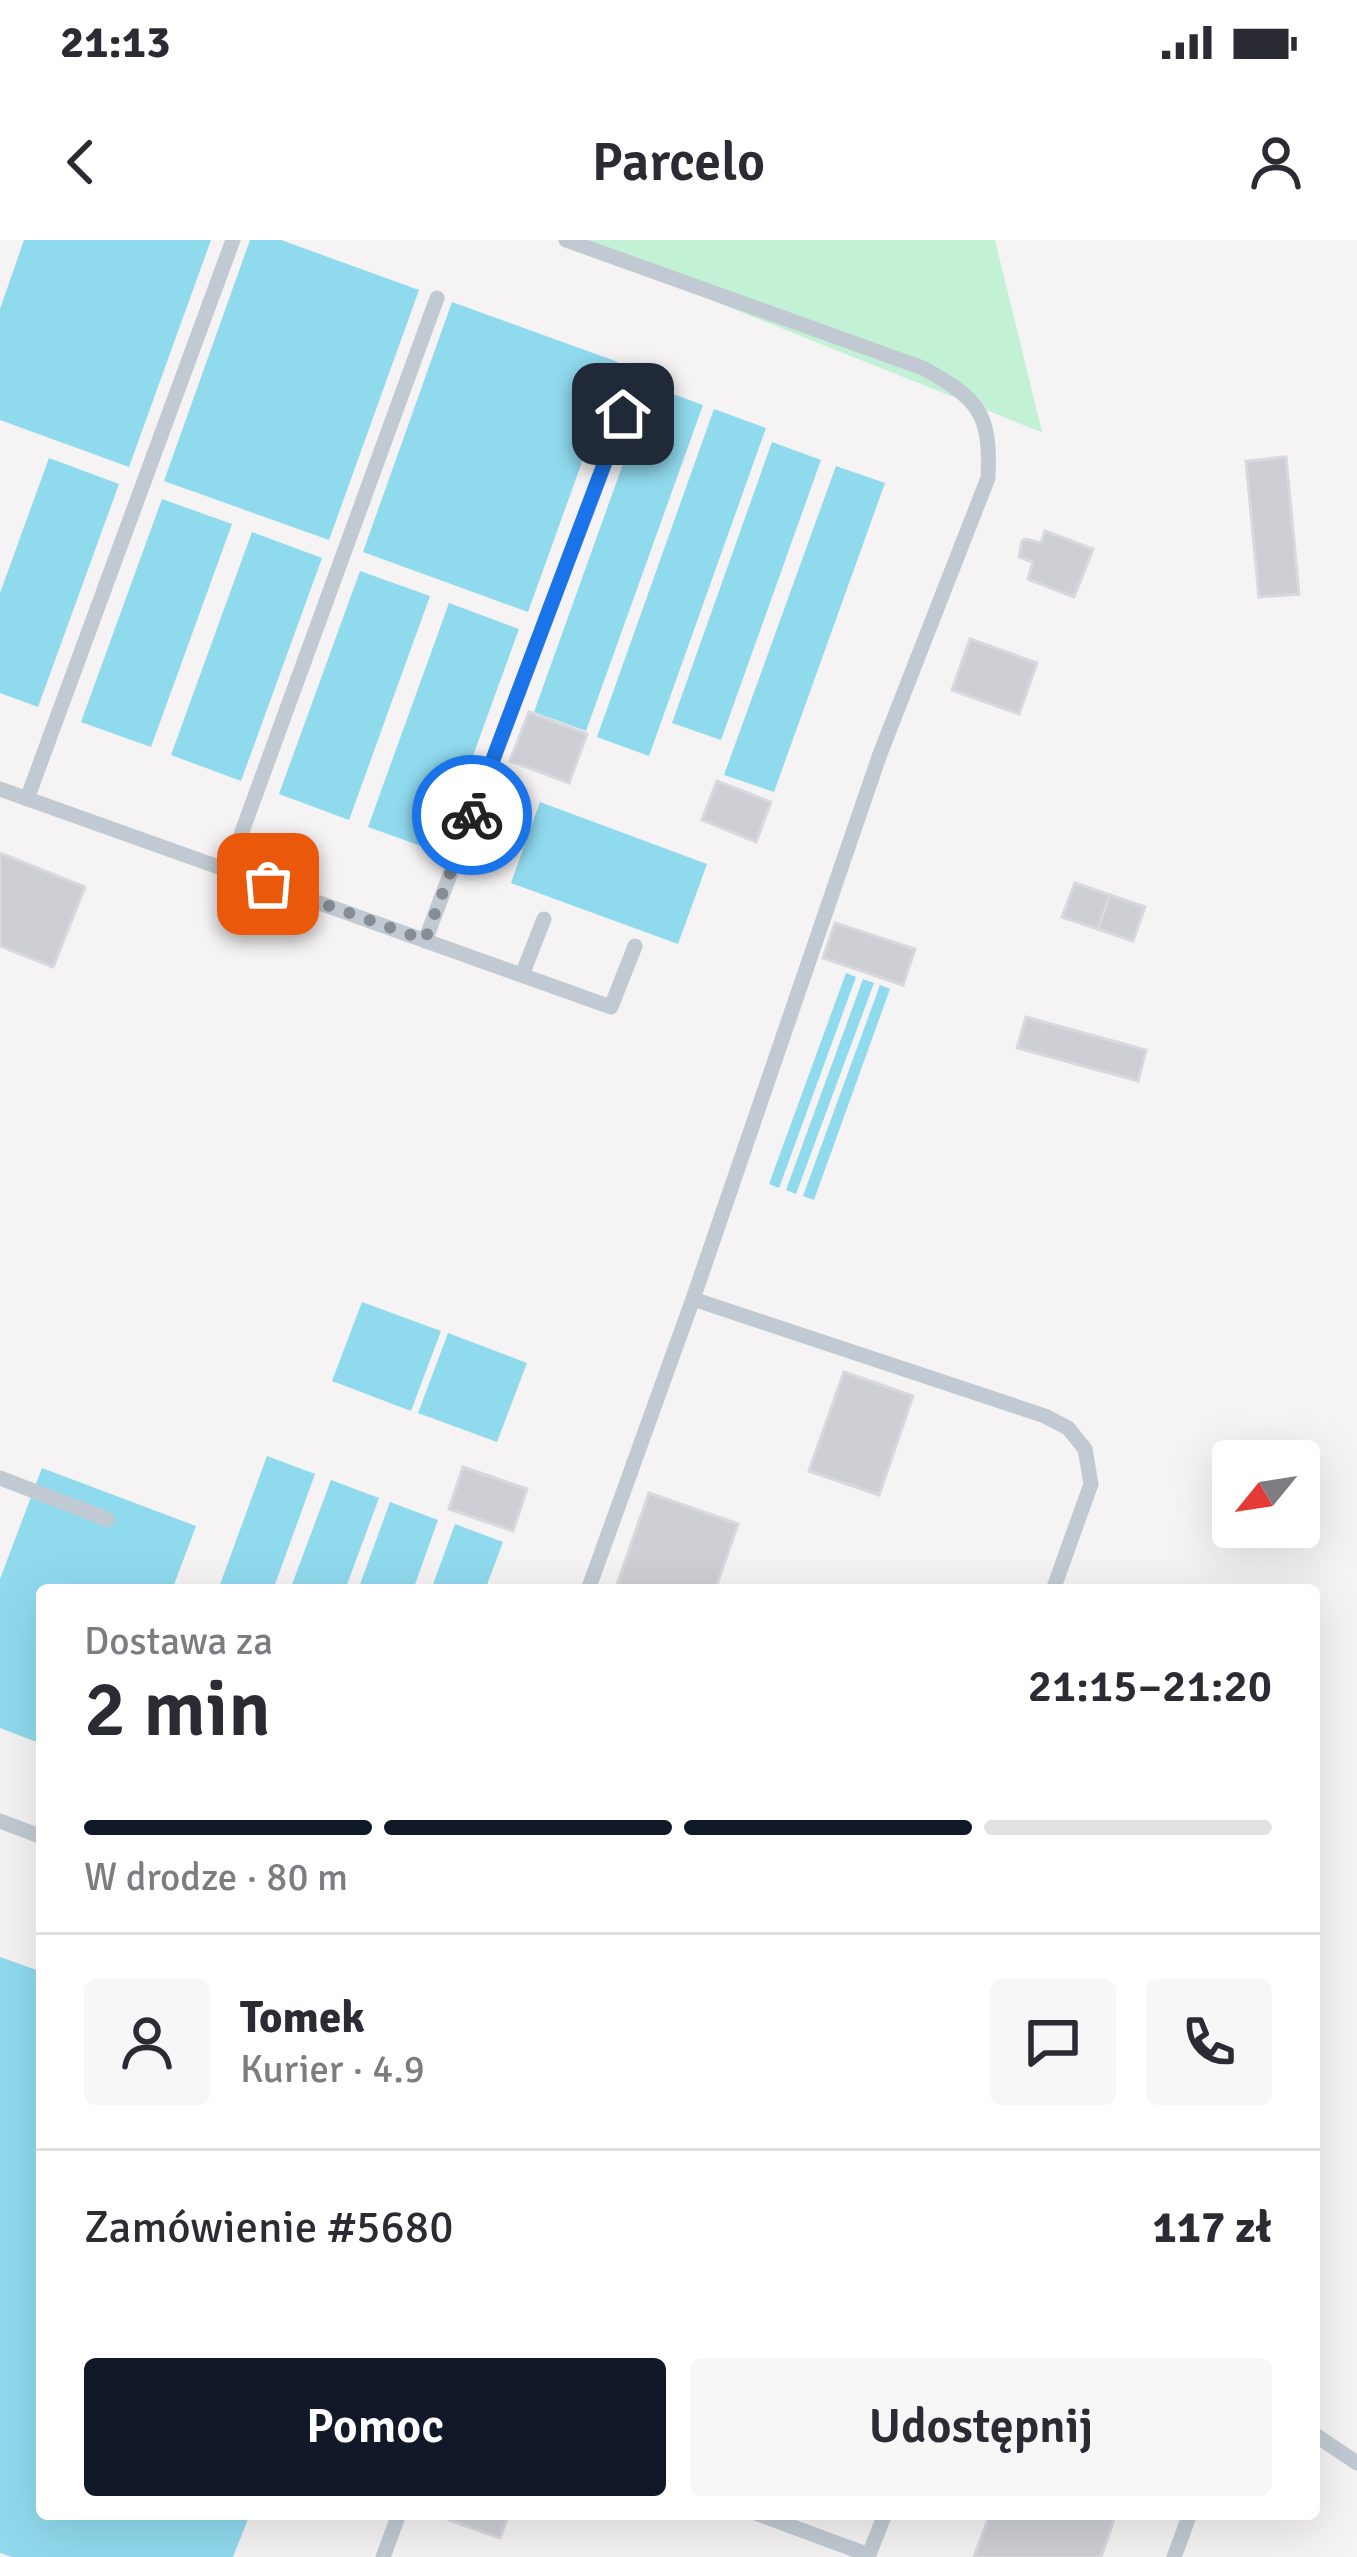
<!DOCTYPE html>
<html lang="pl">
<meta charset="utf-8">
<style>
body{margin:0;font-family:Signika,sans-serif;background:#f7f7f7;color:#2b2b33;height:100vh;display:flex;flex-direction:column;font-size:45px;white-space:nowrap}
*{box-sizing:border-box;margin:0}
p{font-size:39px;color:#7c7c81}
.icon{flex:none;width:66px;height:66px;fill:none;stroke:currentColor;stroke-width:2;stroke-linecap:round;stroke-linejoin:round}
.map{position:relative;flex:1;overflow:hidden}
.details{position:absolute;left:36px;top:1344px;width:1284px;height:936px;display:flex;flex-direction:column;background:#fff;border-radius:12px;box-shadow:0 12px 48px #0002}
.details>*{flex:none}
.needle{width:78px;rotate:240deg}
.tools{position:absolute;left:1212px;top:1200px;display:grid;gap:24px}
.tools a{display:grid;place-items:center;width:108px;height:108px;border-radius:12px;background:#fff;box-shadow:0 12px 48px #0002;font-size:60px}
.pin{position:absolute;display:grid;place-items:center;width:102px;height:102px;color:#fff;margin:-51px;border-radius:24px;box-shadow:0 6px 18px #0006}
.courier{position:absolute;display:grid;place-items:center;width:120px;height:120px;margin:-60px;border:9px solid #1a73e8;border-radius:50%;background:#fff;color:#222;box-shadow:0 3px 15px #0007}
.overview em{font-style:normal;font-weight:600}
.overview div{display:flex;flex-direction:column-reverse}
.overview{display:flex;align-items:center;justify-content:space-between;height:204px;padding:0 48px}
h1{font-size:78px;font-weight:600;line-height:90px}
.bar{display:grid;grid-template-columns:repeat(4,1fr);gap:18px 12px;align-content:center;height:144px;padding:0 48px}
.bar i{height:15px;border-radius:9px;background:#e1e1e2}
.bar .current{background:#111827}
.bar p{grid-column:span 4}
.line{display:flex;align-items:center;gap:30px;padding:0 48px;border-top:3px solid #e1e1e2}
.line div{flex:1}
.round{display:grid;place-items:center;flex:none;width:126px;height:126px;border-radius:12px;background:#f7f7f7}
.button{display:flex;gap:24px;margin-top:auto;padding:24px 48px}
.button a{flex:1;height:138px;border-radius:12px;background:#111827;color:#fff;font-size:48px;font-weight:600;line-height:138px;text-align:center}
.button a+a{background:#f7f7f7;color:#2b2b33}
.status{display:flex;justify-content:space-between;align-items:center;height:84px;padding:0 60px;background:#fff;direction:ltr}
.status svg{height:33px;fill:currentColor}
header{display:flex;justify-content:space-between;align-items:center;height:156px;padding:0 48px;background:#fff;font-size:54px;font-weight:600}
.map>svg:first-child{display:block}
.green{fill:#c3f1d5}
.water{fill:#90daee}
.building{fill:#cdcfd5;stroke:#d7d9de;stroke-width:3}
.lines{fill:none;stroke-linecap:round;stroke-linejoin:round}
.lane{stroke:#c1cad2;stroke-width:15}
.done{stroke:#868d94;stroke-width:12;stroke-dasharray:0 21.6}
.route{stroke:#1a73e8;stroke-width:15}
</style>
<div class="status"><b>21:13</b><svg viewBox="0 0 49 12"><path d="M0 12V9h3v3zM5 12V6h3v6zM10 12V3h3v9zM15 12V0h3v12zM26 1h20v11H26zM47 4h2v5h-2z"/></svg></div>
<header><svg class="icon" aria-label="back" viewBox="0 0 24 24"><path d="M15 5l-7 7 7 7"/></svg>Parcelo<svg class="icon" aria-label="person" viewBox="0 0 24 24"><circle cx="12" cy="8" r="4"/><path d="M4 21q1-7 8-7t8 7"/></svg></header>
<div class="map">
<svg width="1357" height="2317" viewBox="0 0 1357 2317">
<rect width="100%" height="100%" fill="#f5f3f3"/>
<polygon class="green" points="561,0 995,0 1042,192 1041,192"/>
<g class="water">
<polygon points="24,0 211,0 129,227 0,180 0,69"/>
<polygon points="250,0 281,0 419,50 329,300 164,241"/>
<polygon points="452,62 618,122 528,372 363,312"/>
<polygon points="651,146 703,165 586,491 534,472"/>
<polygon points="714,169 766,188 649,516 597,497"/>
<polygon points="772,202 821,220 721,500 672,483"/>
<polygon points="49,218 119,244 38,467 0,453 0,353"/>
<polygon points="836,226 885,243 774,552 724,535"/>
<polygon points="162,259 232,284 151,507 81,482"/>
<polygon points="252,292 322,318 241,541 171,515"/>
<polygon points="360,331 430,356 349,580 279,554"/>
<polygon points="449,363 519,389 438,612 368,587"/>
<polygon points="540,562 707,624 678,704 511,643"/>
<polygon points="846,733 856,737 779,948 769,944"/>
<polygon points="863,739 874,743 796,954 786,950"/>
<polygon points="880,745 890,749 814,960 803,956"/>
<polygon points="362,1062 441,1091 411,1171 332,1141"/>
<polygon points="448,1093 527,1123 497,1202 418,1173"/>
<polygon points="267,1216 315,1234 273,1350 218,1350"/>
<polygon points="42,1228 196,1286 172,1350 42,1350 42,1504 0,1488 0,1339"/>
<polygon points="331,1240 379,1258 345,1350 290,1350"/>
<polygon points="390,1262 438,1280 413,1350 358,1350"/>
<polygon points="455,1284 503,1302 485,1350 431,1350"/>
<polygon points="0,1717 42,1732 42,2274 250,2274 233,2317 12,2317 0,2313"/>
</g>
<g class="building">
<polygon points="1286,217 1299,354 1259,357 1246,221"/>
<polygon points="1045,291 1093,309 1074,357 1028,339 1033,322 1019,317 1022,301 1026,299 1041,303"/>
<polygon points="970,399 1037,423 1019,474 952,450"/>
<polygon points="529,472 587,494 569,543 510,521"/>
<polygon points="717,541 771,562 756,602 702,580"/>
<polygon points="0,613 85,647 53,727 0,706"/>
<polygon points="1075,643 1110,655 1098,689 1062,677"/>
<polygon points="1110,655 1145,667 1133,701 1098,689"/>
<polygon points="835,683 915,709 903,745 823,718"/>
<polygon points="1026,777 1146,810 1138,841 1017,808"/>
<polygon points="844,1132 913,1156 879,1255 809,1231"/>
<polygon points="463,1227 527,1249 513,1291 449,1269"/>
<polygon points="649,1253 738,1284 715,1350 615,1350"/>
<polygon points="451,2274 509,2274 500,2298 449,2280"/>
<polygon points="990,2274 1116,2274 1101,2317 974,2317"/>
</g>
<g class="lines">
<g class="lane">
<path d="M 566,0 L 923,128 C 979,159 991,173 988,238 L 880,514 L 693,1059 L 588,1350"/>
<polyline points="0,549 611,767 635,706"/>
<polyline points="27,559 233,0"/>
<polyline points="228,630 437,58"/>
<polyline points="425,701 640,130"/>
<polyline points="522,735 544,679"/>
<polyline points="693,1059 1045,1176 1068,1188 1085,1209 1091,1244 1053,1350"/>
<polyline points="0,1238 107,1279"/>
<polyline points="0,1581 42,1597"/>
<polyline points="1314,2194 1357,2223"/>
<polyline points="758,2274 869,2315"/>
<polyline points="383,2317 399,2274"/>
<polyline points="868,2317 885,2274"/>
<polyline points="1174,2317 1190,2274"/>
</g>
</g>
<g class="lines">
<polyline class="done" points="268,644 425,700 472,575"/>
<polyline class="route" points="472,575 623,174"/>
</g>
</svg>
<div class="tools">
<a><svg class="needle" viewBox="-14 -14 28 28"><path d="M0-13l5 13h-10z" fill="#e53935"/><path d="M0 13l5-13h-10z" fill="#7c7c81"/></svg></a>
</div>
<div class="pin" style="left:268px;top:644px;background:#ea580c"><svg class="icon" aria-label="bag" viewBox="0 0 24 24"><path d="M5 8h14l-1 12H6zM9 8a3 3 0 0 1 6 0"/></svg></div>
<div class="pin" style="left:623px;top:174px;background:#1f2937"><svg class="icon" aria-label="home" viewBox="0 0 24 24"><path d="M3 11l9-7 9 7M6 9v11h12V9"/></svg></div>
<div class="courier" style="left:472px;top:575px"><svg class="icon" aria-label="bike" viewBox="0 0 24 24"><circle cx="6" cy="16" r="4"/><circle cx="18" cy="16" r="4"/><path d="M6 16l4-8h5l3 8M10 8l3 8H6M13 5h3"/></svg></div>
<section class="details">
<div class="overview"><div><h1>2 min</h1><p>Dostawa za</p></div><em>21:15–21:20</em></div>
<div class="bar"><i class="current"></i><i class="current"></i><i class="current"></i><i></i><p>W drodze · 80 m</p></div>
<div class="line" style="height:216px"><a class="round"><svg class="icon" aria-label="person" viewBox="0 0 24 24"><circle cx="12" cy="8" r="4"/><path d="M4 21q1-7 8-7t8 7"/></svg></a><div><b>Tomek</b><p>Kurier · 4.9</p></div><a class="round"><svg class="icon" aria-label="chat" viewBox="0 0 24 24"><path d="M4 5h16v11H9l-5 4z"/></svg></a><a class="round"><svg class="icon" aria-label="phone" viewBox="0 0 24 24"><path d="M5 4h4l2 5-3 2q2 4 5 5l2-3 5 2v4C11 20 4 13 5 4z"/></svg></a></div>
<div class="line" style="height:156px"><div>Zamówienie #5680</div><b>117 zł</b></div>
<div class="button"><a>Pomoc</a><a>Udostępnij</a></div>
</section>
</div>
